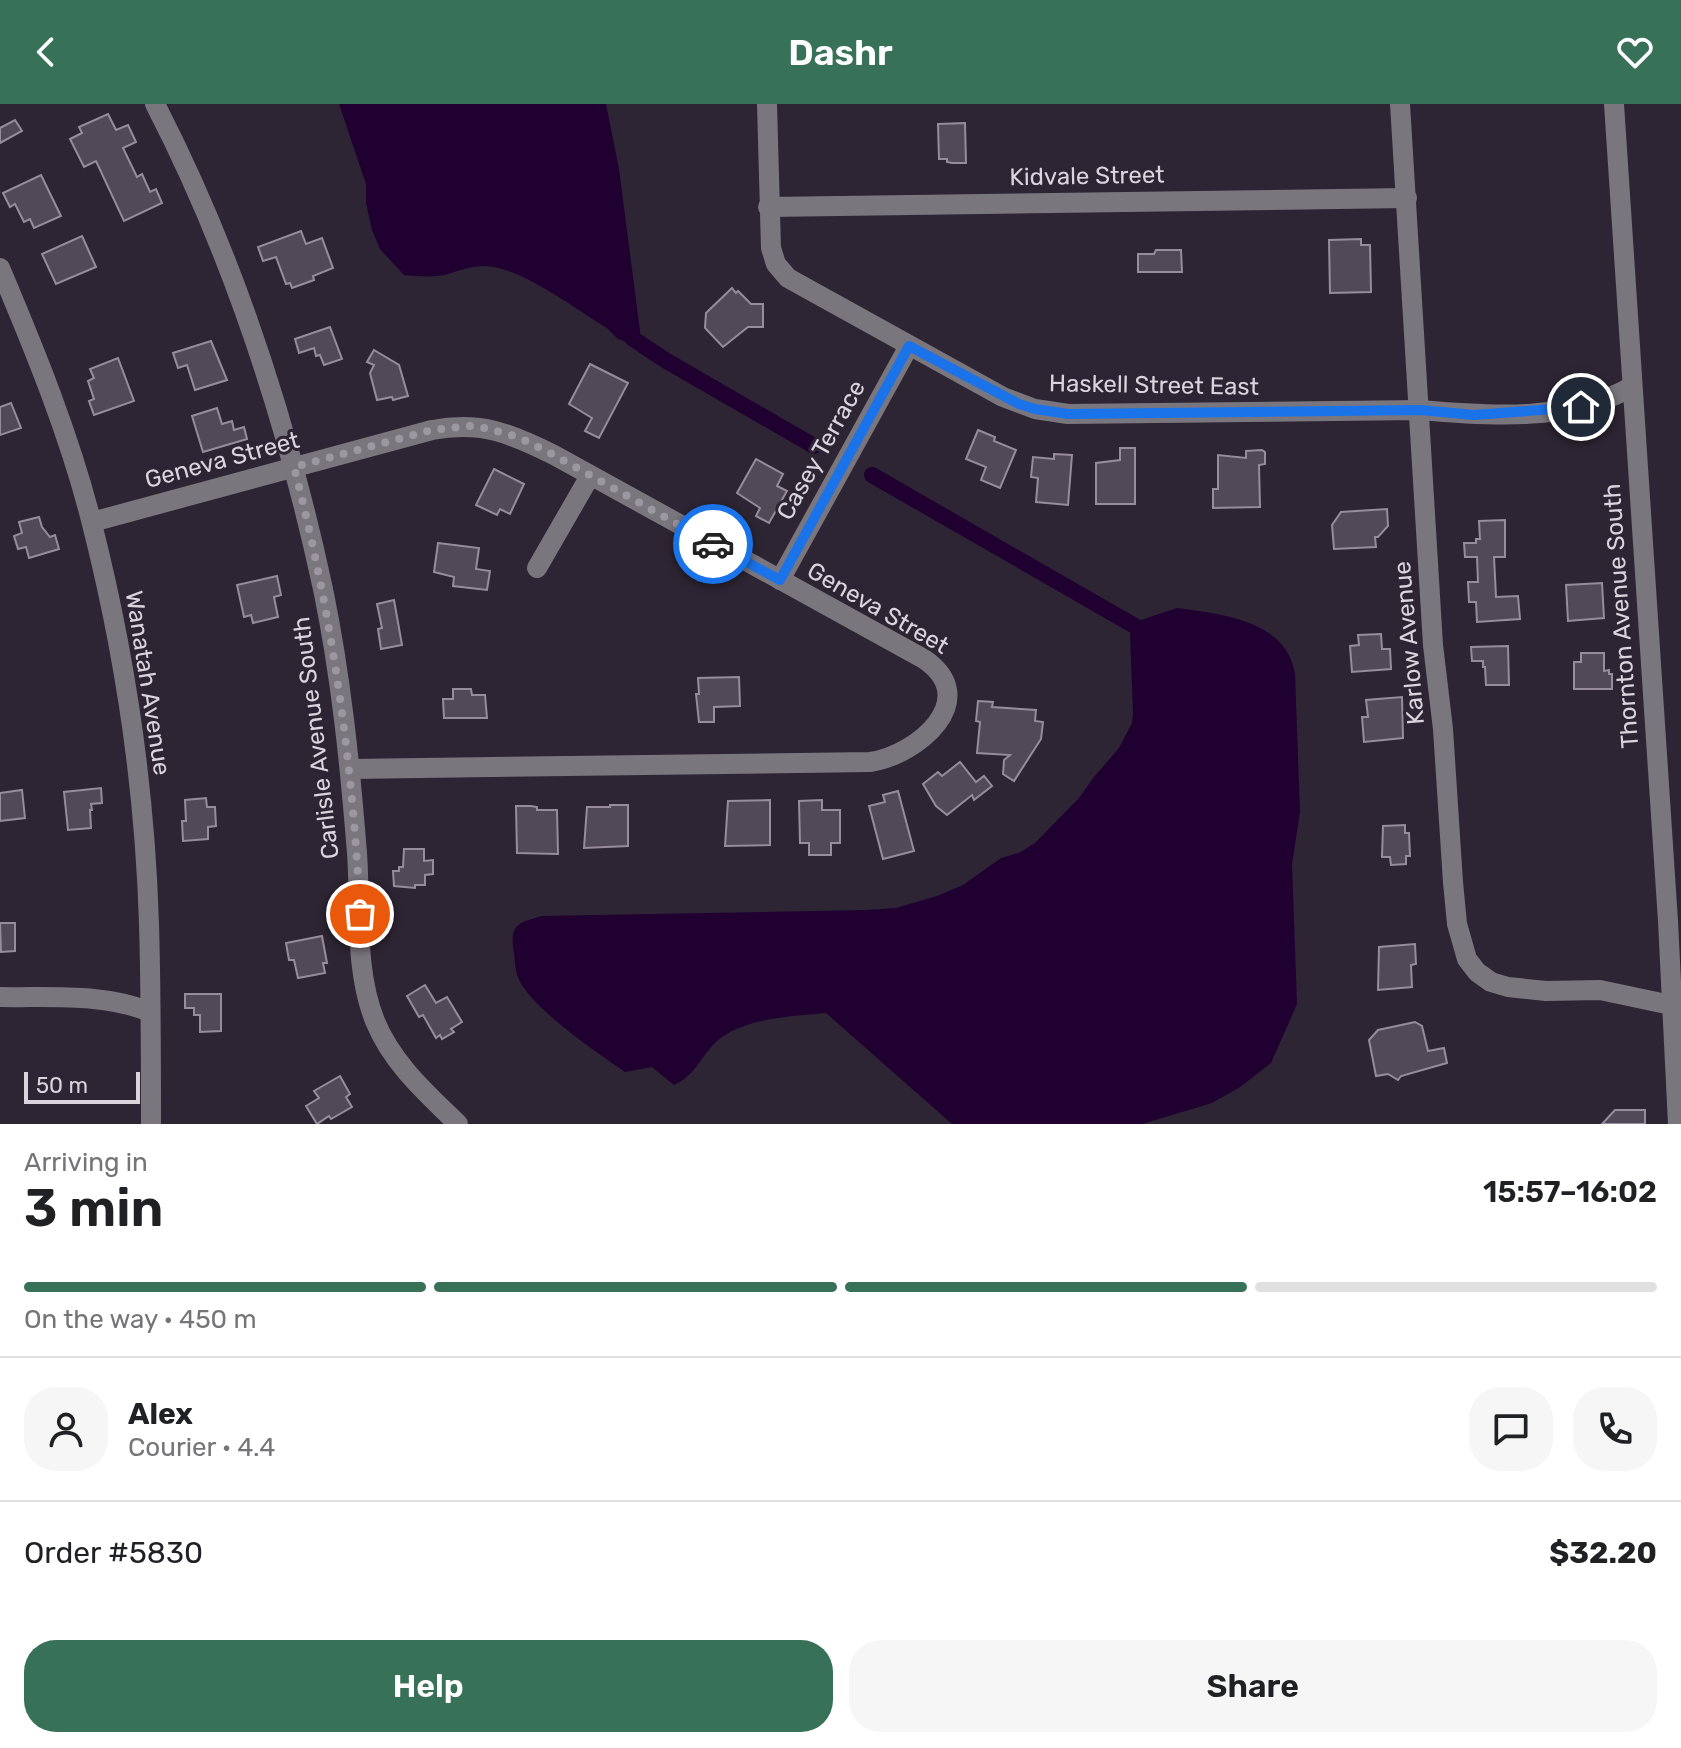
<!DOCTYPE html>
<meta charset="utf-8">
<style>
body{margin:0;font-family:Rubik,sans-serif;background:#f6f6f6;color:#202124;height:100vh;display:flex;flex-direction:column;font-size:30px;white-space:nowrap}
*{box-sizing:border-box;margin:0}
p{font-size:26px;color:#757577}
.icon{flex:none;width:44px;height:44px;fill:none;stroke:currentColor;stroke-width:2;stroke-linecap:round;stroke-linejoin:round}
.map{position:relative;height:1020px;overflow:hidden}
.side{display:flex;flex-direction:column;background:#fff;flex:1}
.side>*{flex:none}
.scale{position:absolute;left:24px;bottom:20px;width:116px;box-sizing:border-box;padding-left:8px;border:4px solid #d9d4dd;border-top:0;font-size:22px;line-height:28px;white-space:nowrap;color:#d9d4dd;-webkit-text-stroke:6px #2d2533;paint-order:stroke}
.pin{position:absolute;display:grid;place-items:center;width:68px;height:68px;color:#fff;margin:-34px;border:4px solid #fff;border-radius:50%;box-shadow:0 2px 8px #0007}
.courier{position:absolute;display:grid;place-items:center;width:80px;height:80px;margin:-40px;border:6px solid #1a73e8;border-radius:50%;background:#fff;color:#222;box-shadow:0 2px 10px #0007}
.summary em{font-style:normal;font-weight:600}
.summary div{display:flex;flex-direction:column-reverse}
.summary{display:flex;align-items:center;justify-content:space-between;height:136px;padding:0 24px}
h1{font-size:52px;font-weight:600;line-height:60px}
.bar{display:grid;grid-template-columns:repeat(4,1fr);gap:12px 8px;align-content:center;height:96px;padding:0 24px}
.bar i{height:10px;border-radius:6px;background:#e0e0e0}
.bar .selected{background:#367158}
.bar p{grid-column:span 4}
.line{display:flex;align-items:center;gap:20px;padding:0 24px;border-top:2px solid #e0e0e0}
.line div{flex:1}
.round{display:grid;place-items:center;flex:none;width:84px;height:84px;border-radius:32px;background:#f6f6f6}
.action{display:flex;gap:16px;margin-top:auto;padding:16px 24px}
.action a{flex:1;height:92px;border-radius:32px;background:#367158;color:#fff;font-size:32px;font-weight:600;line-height:92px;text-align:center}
.action a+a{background:#f6f6f6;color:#202124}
header{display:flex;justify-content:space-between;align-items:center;height:104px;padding:0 24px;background:#367158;color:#fff;font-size:36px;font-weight:600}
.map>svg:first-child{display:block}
.water{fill:#1f0031}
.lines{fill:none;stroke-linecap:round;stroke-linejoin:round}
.canal{stroke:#1f0031;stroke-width:16}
.building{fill:#514858;stroke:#968c9d;stroke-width:2}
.minor{stroke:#7a767e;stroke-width:20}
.done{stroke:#9d97a2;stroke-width:8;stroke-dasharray:0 14.4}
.route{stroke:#1a73e8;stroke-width:10}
.labels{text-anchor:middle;stroke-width:6;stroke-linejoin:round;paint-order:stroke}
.street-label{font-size:24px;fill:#d9d4dd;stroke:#2d2533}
</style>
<header><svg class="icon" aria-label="back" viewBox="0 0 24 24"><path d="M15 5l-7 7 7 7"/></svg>Dashr<svg class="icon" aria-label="heart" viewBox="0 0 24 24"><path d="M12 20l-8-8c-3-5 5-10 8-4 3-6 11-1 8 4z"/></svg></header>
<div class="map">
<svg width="1681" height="1020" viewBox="0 0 1681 1020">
<rect width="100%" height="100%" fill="#2d2533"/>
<g class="water">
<path d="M 339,0 L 606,0 L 619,65 L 640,227 L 640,235 L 635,241 L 618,235 L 607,224 C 577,206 519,162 485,162 C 471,162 461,166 448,170 C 434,174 418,172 404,171 L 380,145 L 372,126 L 366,99 L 366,80 Z"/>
<path d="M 1177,504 C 1220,510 1287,516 1295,570 L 1300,708 L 1292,760 L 1297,900 L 1271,959 L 1240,983 L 1212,999 L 1142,1020 L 952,1020 L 826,909 C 794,912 742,914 717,937 C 701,952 694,973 674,981 L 652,963 L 625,968 C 599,950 528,902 518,873 C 515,866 515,856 514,849 C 509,820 518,819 542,812 L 866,806 L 896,804 L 937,792 L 963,781 L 1001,754 L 1019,749 L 1035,739 L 1079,694 L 1094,673 L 1119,644 L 1132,619 L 1133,609 L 1130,530 L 1141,516 Z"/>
</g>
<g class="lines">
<g class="canal">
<polyline points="632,234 665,256 814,342"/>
<polyline points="872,371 1140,525"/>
</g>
</g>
<g class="building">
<polygon points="108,10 116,26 128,21 136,38 123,44 137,73 142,70 150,88 156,85 162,99 124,117 96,57 84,63 70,35 82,29 79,23"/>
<polygon points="15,16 22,27 0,39 0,24"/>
<polygon points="965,19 966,59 952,59 947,58 947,55 939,55 938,20"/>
<polygon points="41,71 61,112 34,124 30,115 24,118 15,100 10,103 3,89"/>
<polygon points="301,127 306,140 322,134 333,164 313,172 314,176 292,184 290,179 286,180 276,153 263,157 258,143"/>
<polygon points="82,132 96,163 56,180 42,150"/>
<polygon points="1361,135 1361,141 1370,141 1371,188 1330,189 1329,136"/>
<polygon points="1156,146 1181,146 1182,168 1138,168 1138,150 1154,150"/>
<polygon points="732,184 736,189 738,187 751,200 763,200 763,223 748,223 723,243 705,224 706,209"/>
<polygon points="330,223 342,255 324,261 320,251 316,252 314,244 299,249 295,235"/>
<polygon points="211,237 227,276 195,286 187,261 178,264 173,249"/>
<polygon points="374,246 399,261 408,292 393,296 392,293 377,296 370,269 374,261 367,258"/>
<polygon points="118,254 134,297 94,311 89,297 94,295 88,277 94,274 90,265"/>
<polygon points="590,260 628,279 599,334 585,327 592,314 569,300"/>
<polygon points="11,299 21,324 0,331 0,303"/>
<polygon points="217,304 222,320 232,317 234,326 244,323 247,335 203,348 192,312"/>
<polygon points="978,326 995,333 994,337 1016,346 1000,384 981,376 986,363 966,355"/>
<polygon points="1120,344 1135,344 1135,400 1096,400 1096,359 1120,356"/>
<polygon points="1262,346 1265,348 1265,360 1259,361 1260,403 1213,404 1213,385 1218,385 1218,351 1246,354 1246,347"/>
<polygon points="1054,350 1072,351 1068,401 1036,398 1038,374 1031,373 1033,353 1054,355"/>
<polygon points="756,355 783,370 777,382 787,387 769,419 756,412 760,404 737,389"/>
<polygon points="494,365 524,380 510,410 500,405 497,411 476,401"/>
<polygon points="1387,405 1388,422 1378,433 1375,433 1376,443 1334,445 1332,421 1341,408"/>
<polygon points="39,413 42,423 50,433 55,431 59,445 29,454 26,443 18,445 14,432 22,429 19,418"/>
<polygon points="1505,416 1505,453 1494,453 1496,493 1518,492 1520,515 1477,518 1476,498 1469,498 1468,478 1478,478 1477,453 1465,453 1464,439 1476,439 1476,435 1480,435 1479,417"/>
<polygon points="438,439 479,444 476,465 490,467 487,486 453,482 454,473 434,468"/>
<polygon points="277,472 281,491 274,493 278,513 253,519 251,511 244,513 237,481"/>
<polygon points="1602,479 1604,514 1568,517 1566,481"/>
<polygon points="394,496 402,541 381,545 378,525 382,524 377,500"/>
<polygon points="1381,530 1382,545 1390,545 1391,565 1352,568 1350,542 1359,541 1358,531"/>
<polygon points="1508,542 1509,581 1486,581 1485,563 1483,563 1483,557 1472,557 1471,543"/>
<polygon points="1581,549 1604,549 1604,567 1609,566 1609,570 1612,570 1612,585 1574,585 1574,558 1581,558"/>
<polygon points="739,573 740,602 714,603 714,618 699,618 696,590 699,590 698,574"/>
<polygon points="453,585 471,585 472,591 485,591 487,614 444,614 443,595 453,595"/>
<polygon points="1402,593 1403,634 1364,638 1362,613 1368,613 1366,596"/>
<polygon points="978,597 993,598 992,603 1036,606 1035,617 1043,618 1041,635 1014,677 1003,670 1004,656 1010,651 977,649 980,618 976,617"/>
<polygon points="960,658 976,678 984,672 992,682 974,696 972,691 947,711 936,702 923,680 938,668 942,672"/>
<polygon points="101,684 102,699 91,700 92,706 90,706 91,724 68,726 64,688"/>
<polygon points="22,686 25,714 0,717 0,689"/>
<polygon points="898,687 914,747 883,755 869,702 885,698 883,691"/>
<polygon points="206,694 207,703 215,703 216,722 208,723 208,735 183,737 182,717 186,717 185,696"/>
<polygon points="770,696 770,741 725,742 728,697"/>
<polygon points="822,696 822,706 840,706 840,739 831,739 831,751 809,751 809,739 800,739 799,697"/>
<polygon points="610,701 628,701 628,742 584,744 587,703 610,703"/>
<polygon points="516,702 531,702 537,703 537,706 557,706 558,750 517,749"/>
<polygon points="1405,721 1405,729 1409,729 1410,752 1406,752 1406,760 1391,761 1390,753 1382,753 1383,722"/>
<polygon points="404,745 424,745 424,757 433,756 433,770 425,771 425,781 415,781 415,784 394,782 393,767 399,767 399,763 403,763"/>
<polygon points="0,819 15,819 15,847 1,848"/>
<polygon points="322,832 327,859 323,859 325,869 298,874 294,856 289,856 286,839"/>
<polygon points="1415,840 1416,860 1411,861 1412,883 1378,886 1379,843"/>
<polygon points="425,881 436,899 447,893 462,918 451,925 454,928 442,935 440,931 436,934 423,911 419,913 407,892"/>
<polygon points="185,890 221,890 221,927 200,928 200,911 194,911 194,904 185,904"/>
<polygon points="1415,918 1422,922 1428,947 1444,944 1447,959 1401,972 1398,976 1388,970 1376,972 1369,936 1378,926"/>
<polygon points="340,972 350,990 346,993 352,1003 331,1015 329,1012 317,1020 306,1002 319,994 314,987"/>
<polygon points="1615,1006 1645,1006 1645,1020 1602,1020"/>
</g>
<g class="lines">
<g class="minor">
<path d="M 155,0 C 234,153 287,318 323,485 C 341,572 350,661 357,749 C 361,805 354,865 375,917 C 392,959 426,989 458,1020"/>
<path d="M 767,0 L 771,144 L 776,160 L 788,174 L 1003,293 L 1035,305 L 1068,310 L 1420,306 C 1487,312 1571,318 1631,283"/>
<polyline points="1400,0 1433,541 1443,625 1453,778 1457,820 1467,855 1477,868 1491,878 1508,883 1546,887 1600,886 1671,901"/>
<polyline points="1614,0 1668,817 1678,1020"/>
<polyline points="768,103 1407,94"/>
<path d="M 0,164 C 35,247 70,332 92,420 C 125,550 145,687 149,820 C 151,887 151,954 151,1020"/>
<path d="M 92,418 L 432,326 C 481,317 510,329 554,351 L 924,555 C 983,595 918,651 870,658 L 350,665"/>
<polyline points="537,464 590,372"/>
<polyline points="780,476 909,242"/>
<path d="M 0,893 C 51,894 103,889 150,908"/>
</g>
</g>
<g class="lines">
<path class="done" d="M 360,810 C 353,659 332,510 294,363 L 432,326 L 469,322 L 485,324 L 518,333 L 554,351 L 713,440"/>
<polyline class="route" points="713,440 780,476 909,242 1019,300 1035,305 1068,310 1420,306 1474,311 1581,303"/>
</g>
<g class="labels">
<g class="street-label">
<text transform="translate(1087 72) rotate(-1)" y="8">Kidvale Street</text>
<text transform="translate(1154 281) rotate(1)" y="8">Haskell Street East</text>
<text transform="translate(821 346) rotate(-61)" y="8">Casey Terrace</text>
<text transform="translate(222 356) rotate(-15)" y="8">Geneva Street</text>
<text transform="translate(878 504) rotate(30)" y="8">Geneva Street</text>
<text transform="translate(1621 512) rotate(-94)" y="8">Thornton Avenue South</text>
<text transform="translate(1409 539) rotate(-95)" y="8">Karlow Avenue</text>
<text transform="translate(148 579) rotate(81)" y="8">Wanatah Avenue</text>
<text transform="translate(316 634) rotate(-97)" y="8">Carlisle Avenue South</text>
</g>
</g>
</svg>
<div class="scale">50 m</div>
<div class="pin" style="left:360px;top:810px;background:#ea580c"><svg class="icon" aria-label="bag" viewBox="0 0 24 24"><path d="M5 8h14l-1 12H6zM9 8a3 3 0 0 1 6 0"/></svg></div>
<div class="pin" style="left:1581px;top:303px;background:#1f2937"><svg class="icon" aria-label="home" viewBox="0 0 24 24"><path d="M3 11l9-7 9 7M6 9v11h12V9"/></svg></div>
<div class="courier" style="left:713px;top:440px"><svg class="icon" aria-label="car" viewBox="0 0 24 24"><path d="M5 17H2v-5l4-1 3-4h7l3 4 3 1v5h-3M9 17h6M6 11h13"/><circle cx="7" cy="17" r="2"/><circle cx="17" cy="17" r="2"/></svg></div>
</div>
<section class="side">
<div class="summary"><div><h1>3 min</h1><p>Arriving in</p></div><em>15:57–16:02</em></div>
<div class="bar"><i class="selected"></i><i class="selected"></i><i class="selected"></i><i></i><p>On the way · 450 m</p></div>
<div class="line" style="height:144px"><a class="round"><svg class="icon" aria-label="person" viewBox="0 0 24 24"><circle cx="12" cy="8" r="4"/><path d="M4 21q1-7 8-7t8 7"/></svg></a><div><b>Alex</b><p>Courier · 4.4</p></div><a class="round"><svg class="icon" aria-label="chat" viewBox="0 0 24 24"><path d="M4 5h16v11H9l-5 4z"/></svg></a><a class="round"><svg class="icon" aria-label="phone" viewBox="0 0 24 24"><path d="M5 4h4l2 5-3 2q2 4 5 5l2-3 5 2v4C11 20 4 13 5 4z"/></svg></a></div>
<div class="line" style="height:104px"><div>Order #5830</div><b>$32.20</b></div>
<div class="action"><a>Help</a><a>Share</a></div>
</section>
